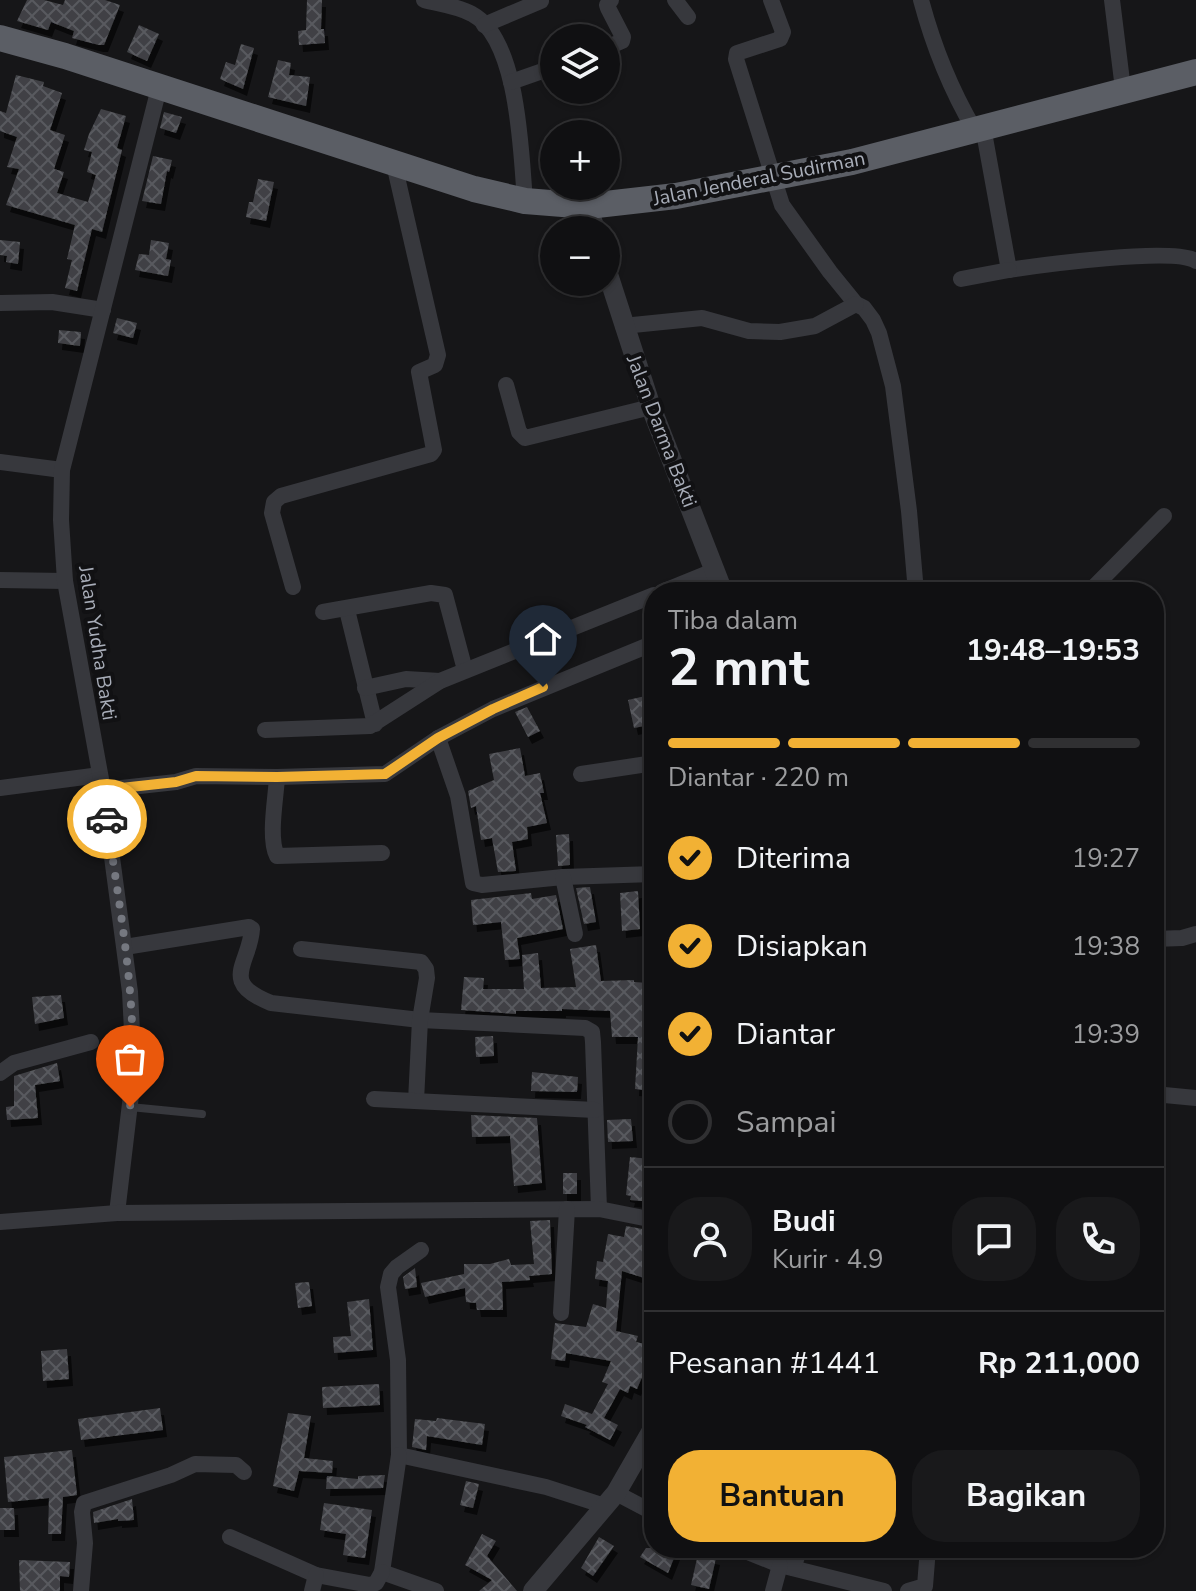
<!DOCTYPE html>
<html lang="id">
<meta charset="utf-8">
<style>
body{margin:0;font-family:"Nunito Sans",sans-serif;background:#19191b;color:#f1f3f6;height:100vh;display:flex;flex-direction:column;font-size:30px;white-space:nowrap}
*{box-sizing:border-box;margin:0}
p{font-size:26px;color:#9c9d9f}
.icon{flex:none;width:44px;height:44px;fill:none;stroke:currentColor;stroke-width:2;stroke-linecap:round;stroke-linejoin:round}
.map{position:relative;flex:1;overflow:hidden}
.drawer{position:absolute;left:644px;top:582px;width:520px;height:976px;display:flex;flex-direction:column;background:#101012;border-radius:32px;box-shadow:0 2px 6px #0004,0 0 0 2px #303032}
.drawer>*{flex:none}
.fabs{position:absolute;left:540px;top:24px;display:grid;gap:16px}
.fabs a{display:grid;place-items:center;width:80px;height:80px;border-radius:50%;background:#101012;box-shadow:0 2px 6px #0004,0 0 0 2px #303032;font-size:40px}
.pin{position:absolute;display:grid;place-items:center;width:68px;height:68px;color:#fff;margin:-82px -34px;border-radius:50% 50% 50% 0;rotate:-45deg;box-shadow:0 0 8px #0007}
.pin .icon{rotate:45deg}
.courier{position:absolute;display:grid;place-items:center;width:80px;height:80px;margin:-40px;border:6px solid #f2b134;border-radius:50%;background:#fff;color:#222;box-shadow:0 2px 10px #0007}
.overview em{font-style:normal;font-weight:700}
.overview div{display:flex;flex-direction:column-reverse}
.overview{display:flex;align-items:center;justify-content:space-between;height:136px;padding:0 24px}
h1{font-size:52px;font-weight:700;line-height:60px}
.bar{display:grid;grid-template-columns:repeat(4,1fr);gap:12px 8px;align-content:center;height:96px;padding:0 24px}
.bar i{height:10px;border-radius:6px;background:#303032}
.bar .on{background:#f2b134}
.bar p{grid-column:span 4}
.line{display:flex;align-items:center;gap:20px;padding:0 24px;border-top:2px solid #303032}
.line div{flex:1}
.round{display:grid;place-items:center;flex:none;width:84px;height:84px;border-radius:32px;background:#19191b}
ol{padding:0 24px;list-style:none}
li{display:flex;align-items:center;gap:24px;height:88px}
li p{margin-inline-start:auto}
li .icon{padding:8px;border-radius:50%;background:#f2b134;color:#111;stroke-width:4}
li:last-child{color:#9c9d9f}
li i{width:44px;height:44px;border:4px solid #303032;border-radius:50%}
.cta{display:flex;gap:16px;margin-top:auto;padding:16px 24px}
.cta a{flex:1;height:92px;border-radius:32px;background:#f2b134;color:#111;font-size:32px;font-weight:700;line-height:92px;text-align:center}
.cta a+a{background:#19191b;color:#f1f3f6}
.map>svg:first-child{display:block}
.building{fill:url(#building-cross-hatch);filter:url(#shadow)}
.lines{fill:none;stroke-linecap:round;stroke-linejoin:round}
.service{stroke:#37383d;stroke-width:8}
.minor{stroke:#37383d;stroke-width:16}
.tertiary{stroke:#37383d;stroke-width:20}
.trunk{stroke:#5b5e65;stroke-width:26}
.done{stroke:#757880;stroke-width:8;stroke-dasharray:0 14.4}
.route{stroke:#f2b134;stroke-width:10}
.labels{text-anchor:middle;stroke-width:8;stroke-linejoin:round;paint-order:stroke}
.street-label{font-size:20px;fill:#a8adb8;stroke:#111113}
</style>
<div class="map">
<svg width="1196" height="1591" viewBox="0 0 1196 1591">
<defs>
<pattern id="building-cross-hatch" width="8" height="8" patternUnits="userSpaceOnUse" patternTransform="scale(2)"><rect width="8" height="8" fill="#404145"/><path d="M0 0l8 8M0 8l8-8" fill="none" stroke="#595a5e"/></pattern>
<filter id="shadow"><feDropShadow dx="4" dy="7" stdDeviation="0" flood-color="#0009"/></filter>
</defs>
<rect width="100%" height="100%" fill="#161618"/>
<g class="building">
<polygon points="27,0 44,0 63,5 65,0 105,0 120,5 104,45 99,45 72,38 74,31 51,22 48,30 17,21"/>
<polygon points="307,0 322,0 321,29 324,29 325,43 299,45 298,31 306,30"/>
<polygon points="139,25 159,34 147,61 127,52"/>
<polygon points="241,44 254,48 243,89 220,79 226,62 235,65"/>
<polygon points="278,60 291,63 289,75 310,77 306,106 268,97"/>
<polygon points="16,75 44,82 43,86 62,93 50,130 65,135 54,169 64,172 57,193 88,202 96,175 87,172 92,152 84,150 89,134 101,109 126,116 117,148 122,150 102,232 92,229 77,291 65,288 72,260 67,259 75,225 6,205 19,169 7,167 17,137 0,131 0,111 6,113"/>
<polygon points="164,112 182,117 176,133 160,128"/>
<polygon points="153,156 172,160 169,172 167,171 161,204 142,201"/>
<polygon points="258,179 274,182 266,221 246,217 249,202 253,202"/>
<polygon points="0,240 20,242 18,264 6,262 7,256 0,255"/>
<polygon points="151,240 169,243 166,259 171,260 168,276 135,270 139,254 149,255"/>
<polygon points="117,318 137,323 133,338 113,333"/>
<polygon points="59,330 81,332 80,346 58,343"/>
<polygon points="654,694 654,724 634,728 628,700"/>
<polygon points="527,707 540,731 528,737 515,712"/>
<polygon points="520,748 525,776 540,773 544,793 540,793 547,823 527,827 528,839 512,842 516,871 498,872 492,838 481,840 476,806 471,808 468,791 494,780 489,754"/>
<polygon points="569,834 570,865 558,866 556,835"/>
<polygon points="590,887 596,922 584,924 576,888"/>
<polygon points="638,891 640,929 622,931 620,893"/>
<polygon points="531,893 532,899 556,895 563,929 517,938 520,959 505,960 501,922 473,925 471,900"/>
<polygon points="596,945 601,981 634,980 634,982 648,983 647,1006 654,1006 654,1091 635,1089 638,1037 612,1037 610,1011 562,1009 562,1011 516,1011 516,1014 461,1010 464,977 484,978 483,989 524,989 522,955 538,953 541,988 576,987 570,949"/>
<polygon points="61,995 64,1018 35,1024 32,997"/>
<polygon points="493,1036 494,1056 476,1057 475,1037"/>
<polygon points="57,1063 60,1081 35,1085 38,1118 7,1120 6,1107 14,1106 14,1076"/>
<polygon points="532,1072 578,1077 577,1092 531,1091"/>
<polygon points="471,1115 537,1118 542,1183 514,1186 510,1136 472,1137"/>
<polygon points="631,1119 633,1141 608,1142 607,1120"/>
<polygon points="630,1157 650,1159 648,1177 654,1178 654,1202 630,1200 631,1196 626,1195"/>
<rect x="563" y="1173" width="14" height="21"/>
<polygon points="550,1220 552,1274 529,1276 530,1280 502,1282 503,1310 477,1310 476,1303 466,1302 465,1288 425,1297 421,1283 464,1274 464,1264 490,1264 509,1259 511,1265 534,1264 530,1221"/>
<polygon points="626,1226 654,1231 654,1281 622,1271 616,1331 638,1336 636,1342 653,1346 647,1371 645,1370 637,1389 630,1386 628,1393 620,1389 604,1418 618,1425 610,1440 585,1427 587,1425 561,1416 565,1404 592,1414 608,1384 602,1382 611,1361 566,1353 565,1361 551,1359 555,1323 586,1327 593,1304 606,1308 608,1281 595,1279 597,1261 603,1262 608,1234 624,1237"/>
<polygon points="415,1268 417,1287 405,1289 403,1277"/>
<polygon points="309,1282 312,1306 298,1308 295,1283"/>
<polygon points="369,1299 373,1350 334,1353 333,1337 351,1336 347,1302"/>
<polygon points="67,1349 69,1379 43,1381 41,1351"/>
<polygon points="379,1384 380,1405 323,1408 322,1387"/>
<polygon points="160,1408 163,1430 81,1440 78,1419"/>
<polygon points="288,1413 311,1416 304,1458 333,1461 332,1473 299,1471 294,1491 273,1486"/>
<polygon points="437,1418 485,1424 482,1445 427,1436 426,1450 412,1447 415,1419 436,1421"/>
<polygon points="72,1450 77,1495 63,1497 61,1534 48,1534 49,1498 8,1502 4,1457"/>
<polygon points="385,1475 383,1488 326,1489 327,1476 358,1479 358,1476"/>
<polygon points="466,1481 479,1484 473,1508 460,1505"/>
<polygon points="132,1499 134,1520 118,1521 118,1519 94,1523 93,1512"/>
<polygon points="324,1503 372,1510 365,1558 343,1555 346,1534 320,1530"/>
<polygon points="0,1508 14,1508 15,1530 0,1530"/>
<polygon points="482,1534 496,1541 487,1556 517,1591 479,1591 492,1580 465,1565"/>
<polygon points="599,1537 614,1546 593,1576 581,1568"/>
<polygon points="646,1548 678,1548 668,1573 640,1557"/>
<polygon points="698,1554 716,1558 709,1589 691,1585"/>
<polygon points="19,1560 70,1562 69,1577 60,1576 60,1591 20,1591"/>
</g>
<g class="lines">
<polyline class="service" points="130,1107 202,1114"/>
<g class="minor">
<path d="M 424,0 C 439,4 458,6 472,14 C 519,39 521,154 525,201"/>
<polyline points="675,0 688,17"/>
<polyline points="771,0 783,32 780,39 737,53 736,59 782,205 830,272 856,304 864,308 873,320 879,333 893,386 909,511 916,592"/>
<path d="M 921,0 C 933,45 950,88 974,129"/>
<polyline points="1112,0 1123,89"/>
<polyline points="484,25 541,1"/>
<polyline points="606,48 622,41 623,37 608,8 607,5 611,0"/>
<polyline points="511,82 554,67"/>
<path d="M 983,127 L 1009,270 C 1042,265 1173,247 1196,261"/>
<polyline points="961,279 1009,270"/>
<polyline points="0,303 52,302 103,310"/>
<polyline points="623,326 702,318 749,331 780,332 815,326 856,304"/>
<polyline points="506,385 519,432 525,438 651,407"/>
<polyline points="0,462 62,470"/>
<polyline points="0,580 65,581"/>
<polyline points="293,587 272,513 274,502 281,496 431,454 434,450 419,372 435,365 438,355 394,164"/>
<polyline points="662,592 716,570"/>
<polyline points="1056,592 1057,589"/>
<polyline points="1089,592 1164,516"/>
<polyline points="347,610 375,724"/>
<polyline points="323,612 431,593 445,595 465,670"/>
<polyline points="365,688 406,679 440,681"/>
<polyline points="265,730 370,726 440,681 654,595"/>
<polyline points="438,738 458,796 473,883 482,885 563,877 654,874"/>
<polyline points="581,774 654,763"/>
<path d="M 277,777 C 276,798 268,838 277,856 L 382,853"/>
<polyline points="0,788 100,775"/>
<polyline points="103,790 176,782 196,776 277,777 385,774 438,738 493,709 654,643"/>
<polyline points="563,877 575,934"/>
<polyline points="1154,939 1182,938 1196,934"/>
<path d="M 125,947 L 249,927 L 252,929 C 250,964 218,982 271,1003 L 420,1020 L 585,1028 L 592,1032 L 593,1042 L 599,1209"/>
<polyline points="301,949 421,962 426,969 427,978 420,1020 416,1101"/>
<polyline points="0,1073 14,1063 91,1042"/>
<polyline points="1154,1094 1196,1098"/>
<polyline points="374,1099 595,1110"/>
<polyline points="117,1213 134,1070 130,992 103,790 65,581 61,520 62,470 159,88"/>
<polyline points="0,1222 117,1213 599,1209 654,1220"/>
<polyline points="421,1250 397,1267 391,1274 388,1287 398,1360 399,1455 546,1487 605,1506"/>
<polyline points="561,1313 567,1209"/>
<polyline points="399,1455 382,1572 436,1591"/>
<polyline points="616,1493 654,1513"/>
<polyline points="230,1537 316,1575 370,1585 376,1583 382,1572"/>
<polyline points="738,1548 780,1565 884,1591"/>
<polyline points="793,1568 800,1548"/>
<polyline points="81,1591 85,1543 82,1512 84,1503 171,1475 195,1464 236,1465 244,1472"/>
<polyline points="312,1591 316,1575"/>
<polyline points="773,1591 780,1565"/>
<polyline points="908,1591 925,1586 928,1548"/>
</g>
<g class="tertiary">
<polyline points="588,206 595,230"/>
<polyline points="606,268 651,407 723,592"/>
<polyline points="533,1591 616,1493 654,1427"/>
</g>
<polyline class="trunk" points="0,38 65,56 474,189 525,201 588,206 676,196 852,162 1196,72"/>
</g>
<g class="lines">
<path class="done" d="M 107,819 C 120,914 140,1011 130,1107"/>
<polyline class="route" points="107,819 103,790 176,782 196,776 277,777 385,774 438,738 493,709 543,687"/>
</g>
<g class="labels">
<g class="street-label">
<text transform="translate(759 178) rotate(-11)" y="7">Jalan Jenderal Sudirman</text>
<text transform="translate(662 431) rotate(69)" y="7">Jalan Darma Bakti</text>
<text transform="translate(98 643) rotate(81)" y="7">Jalan Yudha Bakti</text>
</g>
</g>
</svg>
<div class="fabs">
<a><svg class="icon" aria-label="layers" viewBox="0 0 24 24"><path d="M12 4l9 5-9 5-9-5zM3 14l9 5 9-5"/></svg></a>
<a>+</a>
<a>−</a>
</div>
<div class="pin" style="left:130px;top:1107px;background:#ea580c"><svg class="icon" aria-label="bag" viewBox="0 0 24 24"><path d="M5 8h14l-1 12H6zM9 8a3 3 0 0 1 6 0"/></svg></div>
<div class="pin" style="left:543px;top:687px;background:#1f2937"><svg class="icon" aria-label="home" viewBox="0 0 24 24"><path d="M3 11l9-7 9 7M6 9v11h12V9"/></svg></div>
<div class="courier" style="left:107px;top:819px"><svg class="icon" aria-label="car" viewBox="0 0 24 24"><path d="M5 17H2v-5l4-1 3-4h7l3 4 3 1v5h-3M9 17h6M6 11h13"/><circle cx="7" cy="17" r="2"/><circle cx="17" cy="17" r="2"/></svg></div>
<section class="drawer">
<div class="overview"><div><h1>2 mnt</h1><p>Tiba dalam</p></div><em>19:48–19:53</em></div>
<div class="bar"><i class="on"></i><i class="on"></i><i class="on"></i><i></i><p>Diantar · 220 m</p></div>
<ol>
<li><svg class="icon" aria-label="check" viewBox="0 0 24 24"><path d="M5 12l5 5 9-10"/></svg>Diterima<p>19:27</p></li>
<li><svg class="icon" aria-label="check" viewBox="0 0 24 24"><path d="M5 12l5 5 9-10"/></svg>Disiapkan<p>19:38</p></li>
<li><svg class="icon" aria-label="check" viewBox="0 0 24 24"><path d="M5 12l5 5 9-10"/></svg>Diantar<p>19:39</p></li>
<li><i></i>Sampai</li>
</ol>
<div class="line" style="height:144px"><a class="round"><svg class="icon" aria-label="person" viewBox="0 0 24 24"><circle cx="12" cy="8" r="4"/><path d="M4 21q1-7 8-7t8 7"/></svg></a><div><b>Budi</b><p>Kurir · 4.9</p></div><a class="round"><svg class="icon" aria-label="chat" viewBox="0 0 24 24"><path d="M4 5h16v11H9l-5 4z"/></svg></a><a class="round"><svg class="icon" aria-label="phone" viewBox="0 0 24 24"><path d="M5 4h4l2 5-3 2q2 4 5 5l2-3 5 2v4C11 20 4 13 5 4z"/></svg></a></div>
<div class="line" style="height:104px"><div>Pesanan #1441</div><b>Rp 211,000</b></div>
<div class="cta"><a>Bantuan</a><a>Bagikan</a></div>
</section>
</div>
